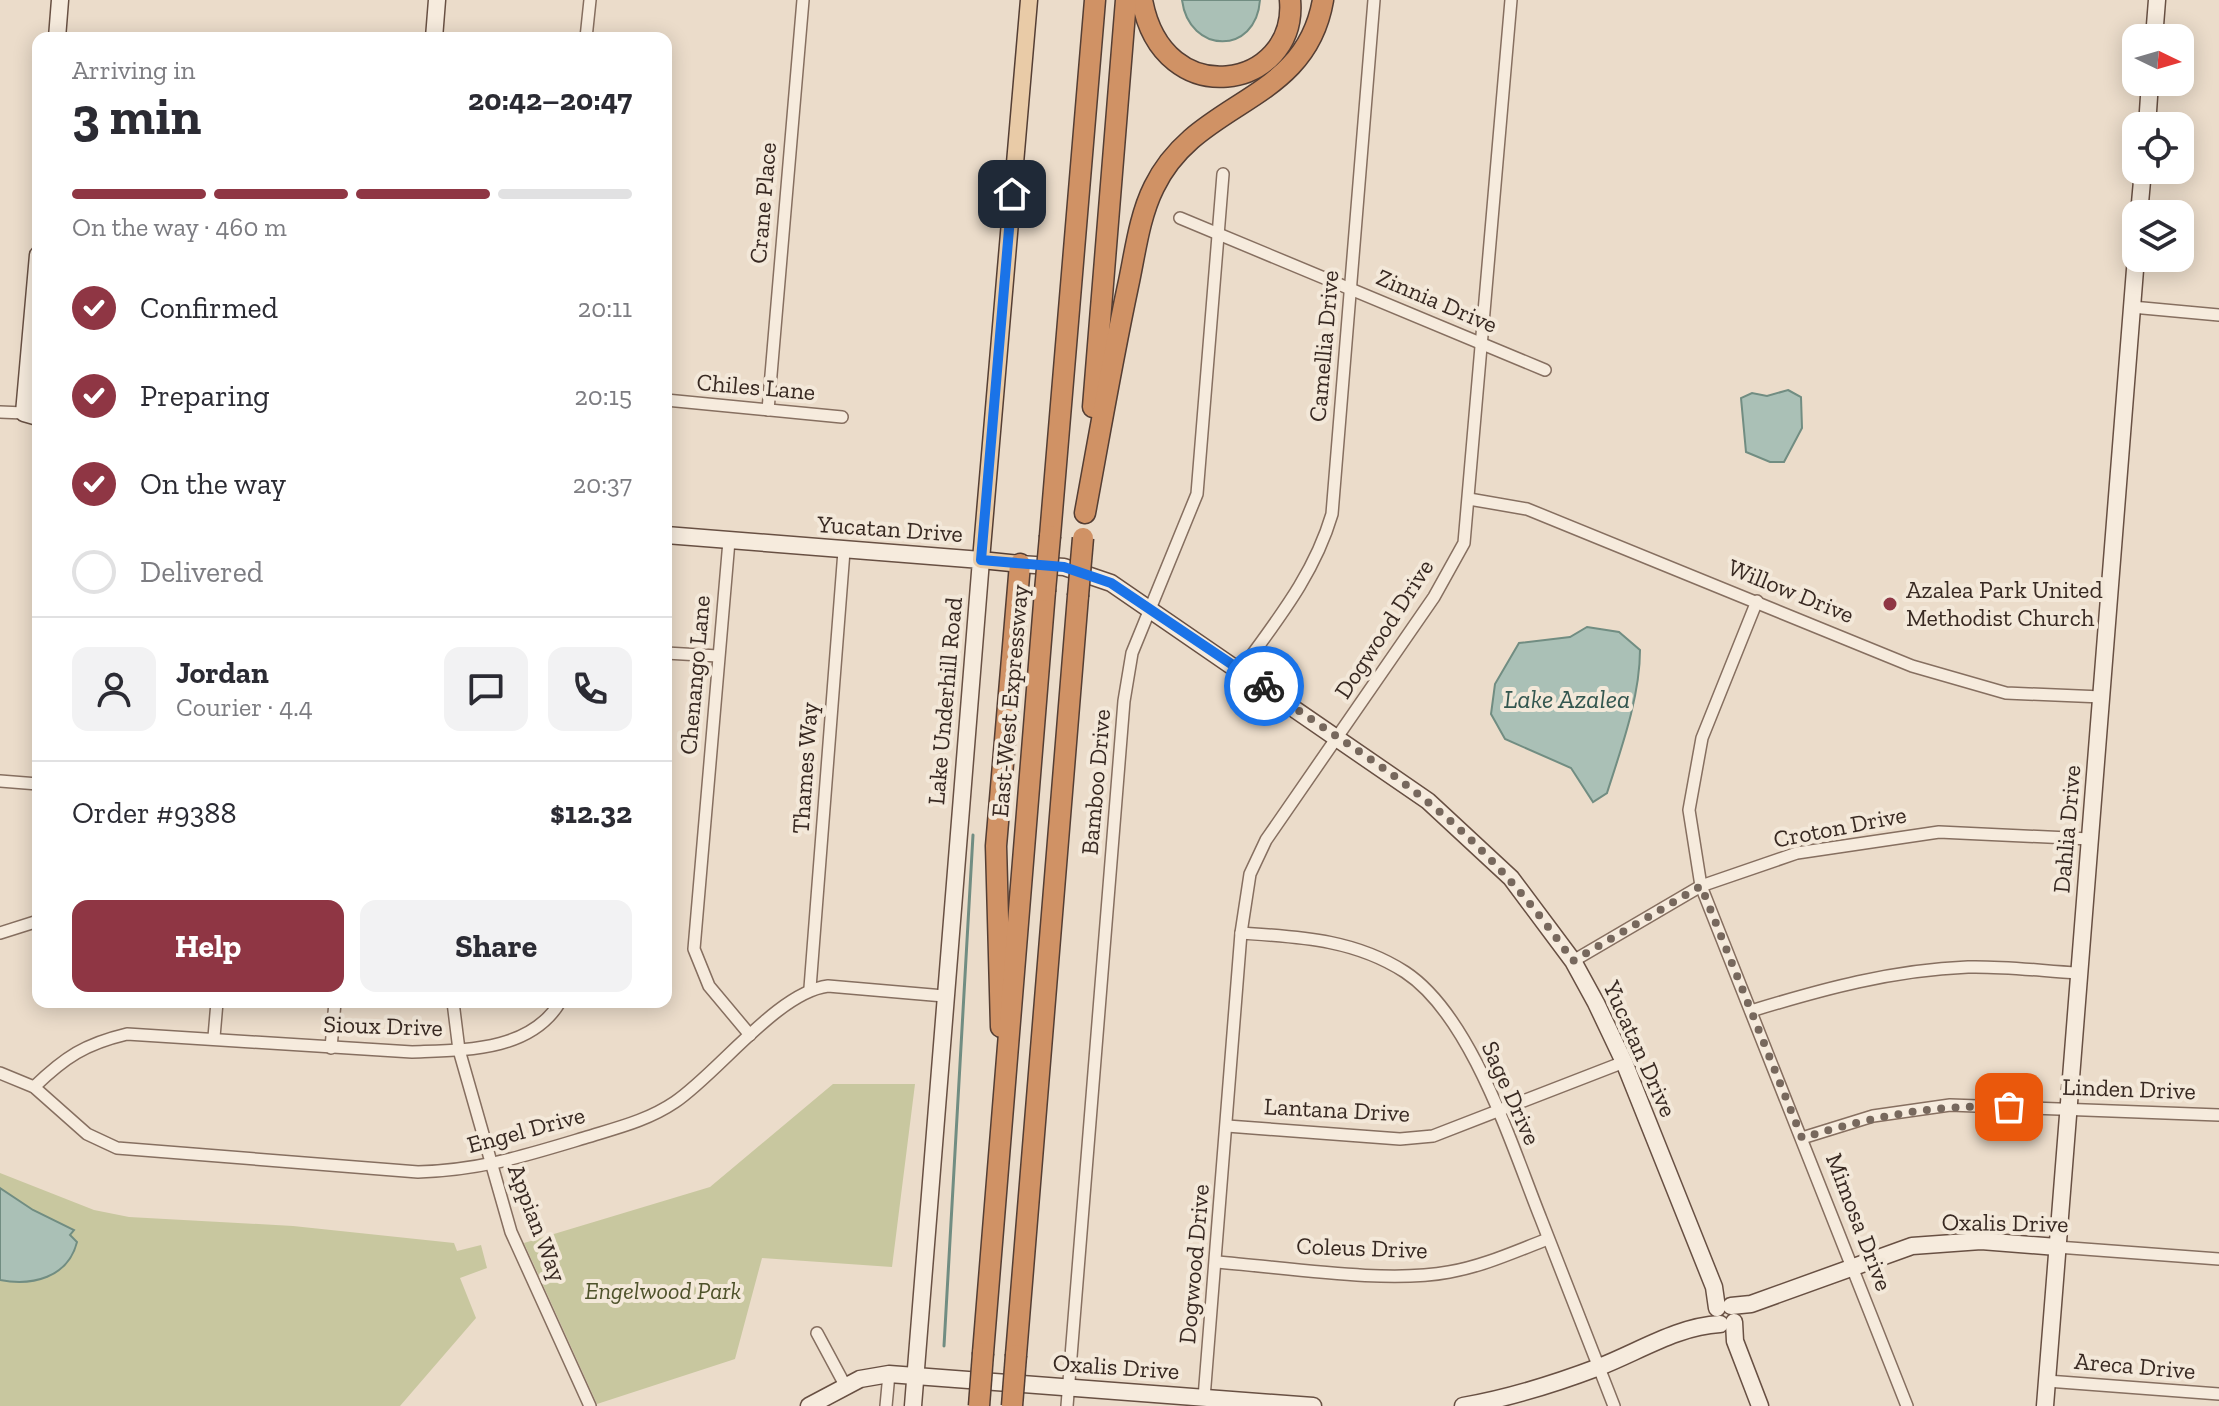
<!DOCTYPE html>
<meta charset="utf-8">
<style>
body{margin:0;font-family:"Zilla Slab",serif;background:#f2f2f3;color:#2b2b33;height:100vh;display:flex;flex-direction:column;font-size:30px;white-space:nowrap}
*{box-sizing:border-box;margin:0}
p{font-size:26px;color:#7c7c81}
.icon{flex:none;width:44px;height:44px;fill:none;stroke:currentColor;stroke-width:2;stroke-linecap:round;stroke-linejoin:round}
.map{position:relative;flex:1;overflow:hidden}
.panel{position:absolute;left:32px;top:32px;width:640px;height:976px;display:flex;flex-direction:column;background:#fff;border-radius:16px;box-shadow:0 4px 20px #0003}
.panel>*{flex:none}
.needle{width:52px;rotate:95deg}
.tools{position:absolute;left:2122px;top:24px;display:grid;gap:16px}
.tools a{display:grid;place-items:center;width:72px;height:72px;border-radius:16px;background:#fff;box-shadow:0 4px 20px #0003;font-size:40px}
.pin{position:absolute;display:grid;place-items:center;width:68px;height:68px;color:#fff;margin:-34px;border-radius:16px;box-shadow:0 4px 12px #0006}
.courier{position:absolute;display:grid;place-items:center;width:80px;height:80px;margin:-40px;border:6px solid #1a73e8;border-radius:50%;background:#fff;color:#222;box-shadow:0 2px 10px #0007}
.summary em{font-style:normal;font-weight:800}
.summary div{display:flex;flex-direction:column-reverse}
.summary{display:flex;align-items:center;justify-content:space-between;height:136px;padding:0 40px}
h1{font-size:52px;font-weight:800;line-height:60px}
.bar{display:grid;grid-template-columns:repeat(4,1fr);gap:12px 8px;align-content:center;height:96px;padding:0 40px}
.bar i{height:10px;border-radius:6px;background:#e1e1e2}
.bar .on{background:#8f3644}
.bar p{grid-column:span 4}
.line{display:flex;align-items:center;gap:20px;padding:0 40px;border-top:2px solid #e1e1e2}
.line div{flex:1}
.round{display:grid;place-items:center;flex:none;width:84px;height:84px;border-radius:16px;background:#f2f2f3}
ol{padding:0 40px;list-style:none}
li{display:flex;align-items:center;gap:24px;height:88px}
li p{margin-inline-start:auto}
li .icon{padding:8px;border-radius:50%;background:#8f3644;color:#fff;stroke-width:4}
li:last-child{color:#7c7c81}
li i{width:44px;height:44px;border:4px solid #e1e1e2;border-radius:50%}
.primary-button{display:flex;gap:16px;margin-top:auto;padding:16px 40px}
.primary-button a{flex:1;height:92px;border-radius:16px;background:#8f3644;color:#fff;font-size:32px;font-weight:800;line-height:92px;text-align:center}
.primary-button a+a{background:#f2f2f3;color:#2b2b33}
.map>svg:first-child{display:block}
.green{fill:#c8c79f}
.water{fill:#aac0b6;stroke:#718d82;stroke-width:2}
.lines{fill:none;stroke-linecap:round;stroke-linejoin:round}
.stream{stroke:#718d82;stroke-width:3}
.street-casing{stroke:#866f60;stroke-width:14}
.secondary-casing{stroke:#685043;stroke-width:19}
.primary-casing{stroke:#543e34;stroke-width:19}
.highway-casing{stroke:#543e34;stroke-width:23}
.street{stroke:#f6ebdd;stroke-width:11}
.secondary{stroke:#f6ebdd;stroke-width:16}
.primary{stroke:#e9cba7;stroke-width:16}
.highway{stroke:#d09265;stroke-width:20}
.highway-bridge-casing{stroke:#543e34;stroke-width:23;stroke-linecap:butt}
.highway-bridge{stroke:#d09265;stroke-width:20}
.done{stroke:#77685d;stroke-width:8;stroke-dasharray:0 14.4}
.route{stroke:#1a73e8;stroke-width:10}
.poi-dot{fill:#8f3644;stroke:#f3e8d9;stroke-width:3}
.labels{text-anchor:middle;stroke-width:8;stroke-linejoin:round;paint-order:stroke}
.street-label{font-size:24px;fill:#382922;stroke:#f3e8d9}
.poi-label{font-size:24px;fill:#382922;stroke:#f3e8d9;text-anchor:start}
.park-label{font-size:24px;font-style:italic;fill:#4e522b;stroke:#f3e8d9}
.water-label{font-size:26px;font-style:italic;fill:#33564f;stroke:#f3e8d9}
</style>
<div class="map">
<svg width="2219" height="1406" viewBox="0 0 2219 1406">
<rect width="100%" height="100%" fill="#ebdcca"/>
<g class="green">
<polygon points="833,1084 915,1084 892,1267 762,1258 735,1359 597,1404 524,1243 710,1187"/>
<polygon points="0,1173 94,1210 129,1217 293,1226 454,1243 457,1251 481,1245 487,1268 460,1278 476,1318 400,1406 0,1406"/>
</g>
<g class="water">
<path d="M 1182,0 L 1260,0 C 1256,56 1189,54 1182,0 Z"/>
<polygon points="1788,390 1801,397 1802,428 1784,462 1770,462 1746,452 1741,398 1752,393 1767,396"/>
<path d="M 1587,627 L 1619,632 L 1640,650 C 1640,697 1621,749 1607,793 L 1593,802 L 1571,768 L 1505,739 L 1491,714 L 1495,684 L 1519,643 L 1570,637 Z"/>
<path d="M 0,1188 L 33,1210 L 74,1230 L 70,1235 L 77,1242 C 68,1278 32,1286 0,1280 Z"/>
</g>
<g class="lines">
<polyline class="stream" points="944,1346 973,835"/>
<defs>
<g id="street">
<polyline points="586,38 590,0"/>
<polyline points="1180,218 1545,370"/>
<polyline points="2132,307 2219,315"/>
<polyline points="666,400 842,417"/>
<polyline points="768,410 803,0"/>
<polyline points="0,412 24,413"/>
<polyline points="1469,499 1527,509 1912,666 2006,693 2102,697"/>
<polyline points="729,541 694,949 709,986 750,1035"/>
<polyline points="1757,601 1702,738 1689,810 1701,886 1907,1406"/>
<polyline points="666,653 718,656"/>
<path d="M 1241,670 C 1277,620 1314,575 1332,514 L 1374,0"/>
<polyline points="0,781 38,784"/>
<polyline points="0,933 38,921"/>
<path d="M 1241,933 C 1299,937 1354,939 1405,972 C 1472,1016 1512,1147 1541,1219 C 1565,1282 1590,1344 1614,1406"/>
<polyline points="1573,961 1701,886 1797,853 1939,832 2090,839"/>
<polyline points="810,988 844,551"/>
<polyline points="453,1002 459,1050 511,1232 590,1406"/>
<path d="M 1751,1011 C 1823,989 1892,970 1968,967 C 2004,966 2042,971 2078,973"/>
<polyline points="214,1037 217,1002"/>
<polyline points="331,1048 335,1002"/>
<path d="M 0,1073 L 34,1087 L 87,1134 L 117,1148 L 418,1172 C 481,1170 524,1156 584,1138 C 616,1128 647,1121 675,1102 C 718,1073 778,992 828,986 L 944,996"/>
<path d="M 34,1087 C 65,1057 85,1044 127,1034 L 412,1052 C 463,1050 530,1052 560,1002"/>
<polyline points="1227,1126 1400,1139 1433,1136 1624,1062"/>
<polyline points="1802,1138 1873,1116 1950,1105 2219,1115"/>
<polyline points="2057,1247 2219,1259"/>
<path d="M 1216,1262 C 1283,1267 1386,1284 1449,1272 C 1484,1266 1516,1251 1548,1239"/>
<polyline points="817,1333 846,1387"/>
<polyline points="2047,1381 2219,1394"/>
<polyline points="1204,1398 1241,933 1250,874 1266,840 1434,597 1464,543 1511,0"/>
<polyline points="886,1406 889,1374"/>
<polyline points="1067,1406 1124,701 1132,653 1197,494 1223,174"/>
</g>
<g id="secondary">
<polyline points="57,38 60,0"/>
<polyline points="434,38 437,0"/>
<polyline points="2154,38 2157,0"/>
<polyline points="2147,126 2150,82"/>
<polyline points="2139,214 2143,170"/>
<polyline points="38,255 24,413 38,417"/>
<polyline points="666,535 981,560 913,1406"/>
<polyline points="1020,564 1064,567 1111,583 1428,801 1511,878 1573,961 1596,1003 1624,1062 1714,1287 1717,1308"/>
<polyline points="1731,1306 1751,1304 1912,1246 1981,1241 2057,1247"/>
<polyline points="1734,1322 1735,1341 1760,1406"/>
<polyline points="809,1406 860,1379 889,1374 1313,1406"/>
<path d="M 1463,1406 C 1510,1398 1554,1384 1599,1367 C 1638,1352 1678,1326 1720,1324"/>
<polyline points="2045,1406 2136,257"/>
</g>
<polyline id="primary" points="1020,564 981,560 1029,0"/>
<g id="highway">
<path d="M 1142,0 C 1163,115 1298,89 1290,0"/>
<polyline points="1093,407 1126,0"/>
<path d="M 1085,513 C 1099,437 1112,361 1128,286 C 1135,254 1139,217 1154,187 C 1197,98 1305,105 1323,0"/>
<polyline points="1050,536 1095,0"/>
<polyline points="1001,1027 996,846 1020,564"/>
<polyline points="983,1353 1045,591"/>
<polyline points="1016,1355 1078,596"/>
</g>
</defs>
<use href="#street" class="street-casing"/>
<use href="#secondary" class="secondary-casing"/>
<use href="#primary" class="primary-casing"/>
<use href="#highway" class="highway-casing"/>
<use href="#street" class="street"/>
<use href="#secondary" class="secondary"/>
<use href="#primary" class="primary"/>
<use href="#highway" class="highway"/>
<defs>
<g id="highway-bridge">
<polyline points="1045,591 1050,536"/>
<polyline points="1078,596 1083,538"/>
<polyline points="979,1406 983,1353"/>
<polyline points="1012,1406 1016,1355"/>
</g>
</defs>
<use href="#highway-bridge" class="highway-bridge-casing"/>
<use href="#highway-bridge" class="highway-bridge"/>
</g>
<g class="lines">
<path class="done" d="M 1264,686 C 1318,726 1377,760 1429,803 C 1486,849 1531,901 1573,961 L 1701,886 L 1802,1138 C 1875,1116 1933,1104 2009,1107"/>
<polyline class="route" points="1012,194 981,560 1064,567 1111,583 1264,686"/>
</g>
<circle class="poi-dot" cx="1890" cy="604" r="8"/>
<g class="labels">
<g class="street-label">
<text transform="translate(763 203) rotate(-85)" y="8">Crane Place</text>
<text transform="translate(1437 301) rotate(23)" y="8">Zinnia Drive</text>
<text transform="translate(1324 346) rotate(-85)" y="8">Camellia Drive</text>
<text transform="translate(756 387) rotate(5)" y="8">Chiles Lane</text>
<text transform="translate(890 529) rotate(4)" y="8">Yucatan Drive</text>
<text transform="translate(1791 591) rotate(22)" y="8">Willow Drive</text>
<text transform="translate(1384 629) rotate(-57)" y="8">Dogwood Drive</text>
<text transform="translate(695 675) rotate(-85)" y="8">Chenango Lane</text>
<text transform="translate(945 701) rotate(-85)" y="8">Lake Underhill Road</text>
<text transform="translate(1010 701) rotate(-85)" y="8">East-West Expressway</text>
<text transform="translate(805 768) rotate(-86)" y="8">Thames Way</text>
<text transform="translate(1096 782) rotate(-85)" y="8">Bamboo Drive</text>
<text transform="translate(1840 827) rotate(-11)" y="8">Croton Drive</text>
<text transform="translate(2067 829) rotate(-85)" y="8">Dahlia Drive</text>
<text transform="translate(383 1026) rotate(2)" y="8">Sioux Drive</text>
<text transform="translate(1640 1049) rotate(66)" y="8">Yucatan Drive</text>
<text transform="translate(2129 1089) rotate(2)" y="8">Linden Drive</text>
<text transform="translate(1511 1093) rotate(66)" y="8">Sage Drive</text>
<text transform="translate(1337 1110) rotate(3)" y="8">Lantana Drive</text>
<text transform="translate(526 1130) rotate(-15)" y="8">Engel Drive</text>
<text transform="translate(1859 1222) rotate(69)" y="8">Mimosa Drive</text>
<text transform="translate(537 1223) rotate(69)" y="8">Appian Way</text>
<text transform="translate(2005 1223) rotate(1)" y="8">Oxalis Drive</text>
<text transform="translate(1362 1248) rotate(2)" y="8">Coleus Drive</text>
<text transform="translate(1194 1264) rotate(-85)" y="8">Dogwood Drive</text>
<text transform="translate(2135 1366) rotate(5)" y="8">Areca Drive</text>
<text transform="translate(1116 1367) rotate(4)" y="8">Oxalis Drive</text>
</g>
<g class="poi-label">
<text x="1906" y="598">Azalea Park United<tspan x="1906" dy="28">Methodist Church</tspan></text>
</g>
<g class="park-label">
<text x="663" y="1299">Engelwood Park</text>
</g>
<g class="water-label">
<text x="1567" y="708">Lake Azalea</text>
</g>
</g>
</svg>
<div class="tools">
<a><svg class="needle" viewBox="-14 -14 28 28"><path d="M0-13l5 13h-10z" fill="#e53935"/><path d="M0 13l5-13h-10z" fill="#7c7c81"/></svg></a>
<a><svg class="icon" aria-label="locate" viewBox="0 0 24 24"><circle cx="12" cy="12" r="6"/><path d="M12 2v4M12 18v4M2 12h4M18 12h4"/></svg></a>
<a><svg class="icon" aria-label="layers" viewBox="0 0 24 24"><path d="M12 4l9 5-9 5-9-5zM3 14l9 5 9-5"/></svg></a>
</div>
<div class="pin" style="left:2009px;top:1107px;background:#ea580c"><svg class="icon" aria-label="bag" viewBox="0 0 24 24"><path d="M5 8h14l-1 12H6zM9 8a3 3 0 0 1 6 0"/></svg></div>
<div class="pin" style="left:1012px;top:194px;background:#1f2937"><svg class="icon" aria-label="home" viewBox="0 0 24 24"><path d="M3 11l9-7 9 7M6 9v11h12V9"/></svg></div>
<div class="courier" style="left:1264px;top:686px"><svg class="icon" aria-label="bike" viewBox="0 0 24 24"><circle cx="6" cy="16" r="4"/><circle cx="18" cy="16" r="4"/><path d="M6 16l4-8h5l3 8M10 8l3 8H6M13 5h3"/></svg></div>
<section class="panel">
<div class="summary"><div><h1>3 min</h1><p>Arriving in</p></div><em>20:42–20:47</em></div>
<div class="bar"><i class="on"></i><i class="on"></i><i class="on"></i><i></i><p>On the way · 460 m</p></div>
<ol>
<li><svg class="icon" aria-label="check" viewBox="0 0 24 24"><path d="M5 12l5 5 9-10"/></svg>Confirmed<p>20:11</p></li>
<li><svg class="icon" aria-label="check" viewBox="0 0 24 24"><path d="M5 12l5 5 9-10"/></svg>Preparing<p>20:15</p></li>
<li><svg class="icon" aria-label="check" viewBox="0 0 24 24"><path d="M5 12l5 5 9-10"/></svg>On the way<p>20:37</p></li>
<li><i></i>Delivered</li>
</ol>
<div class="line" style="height:144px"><a class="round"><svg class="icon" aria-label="person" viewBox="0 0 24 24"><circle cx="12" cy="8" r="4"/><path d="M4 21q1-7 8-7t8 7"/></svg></a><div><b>Jordan</b><p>Courier · 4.4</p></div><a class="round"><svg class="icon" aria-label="chat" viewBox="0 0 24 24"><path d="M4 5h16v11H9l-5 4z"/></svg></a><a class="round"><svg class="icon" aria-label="phone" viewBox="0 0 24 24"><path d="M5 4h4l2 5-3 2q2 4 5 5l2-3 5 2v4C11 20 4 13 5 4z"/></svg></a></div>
<div class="line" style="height:104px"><div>Order #9388</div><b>$12.32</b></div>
<div class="primary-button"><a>Help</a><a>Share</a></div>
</section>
</div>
